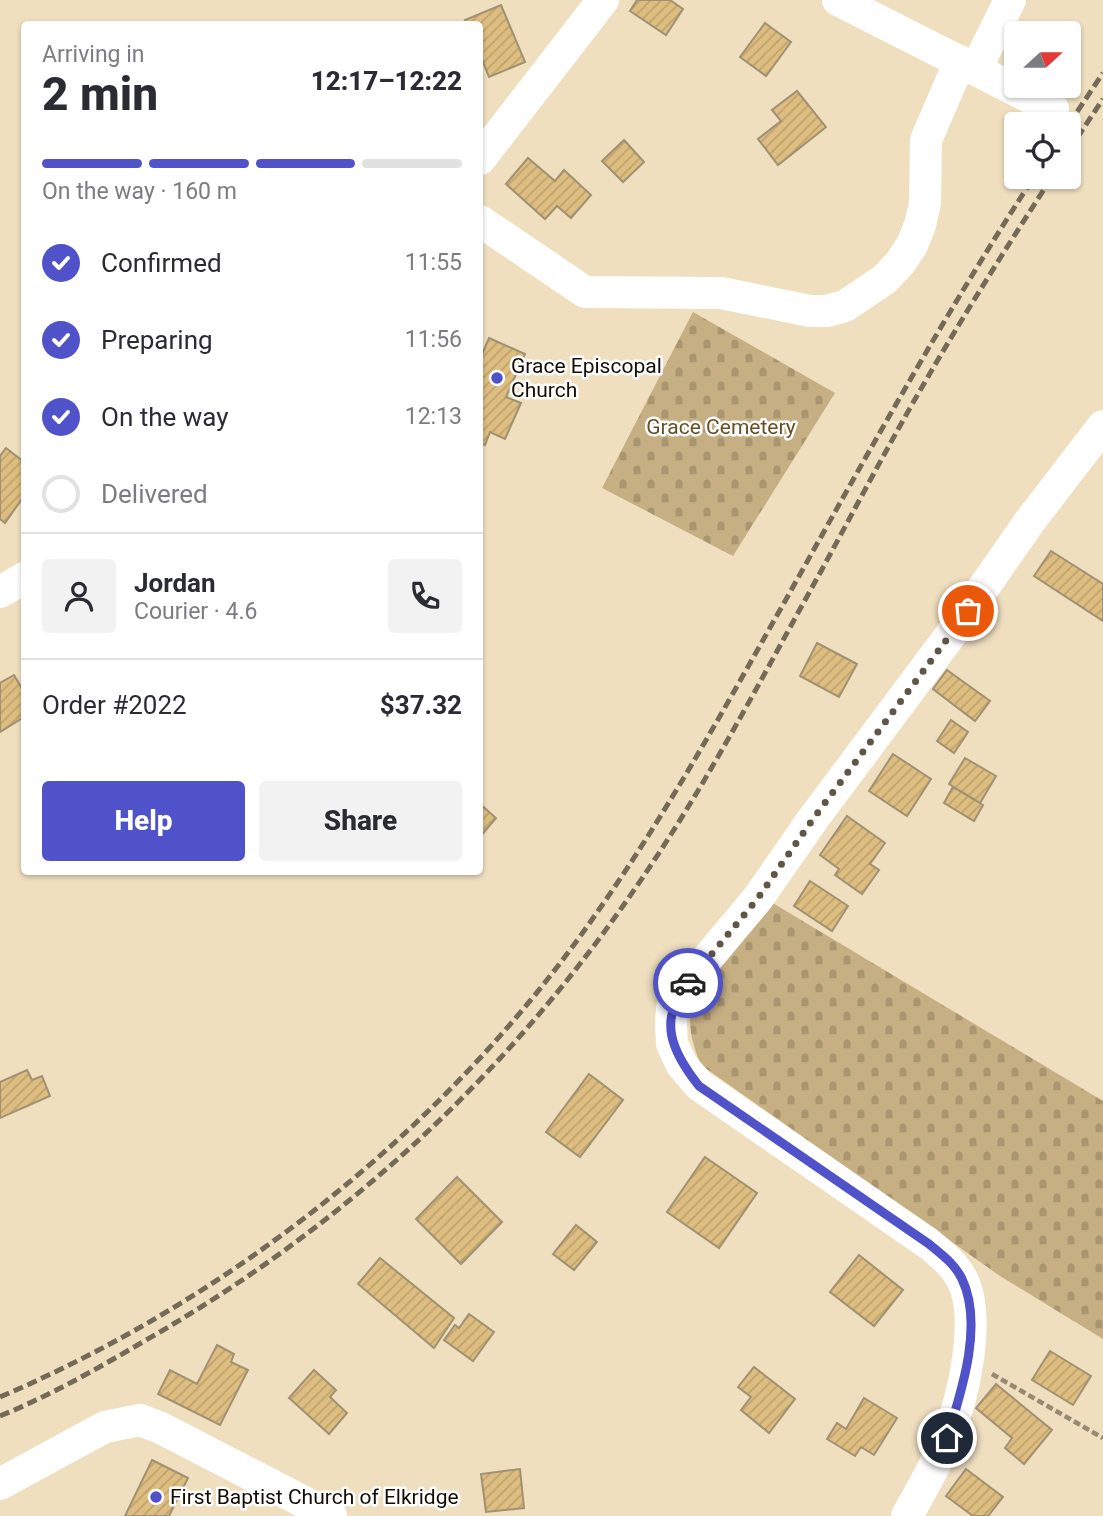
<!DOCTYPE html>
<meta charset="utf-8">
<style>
body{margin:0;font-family:Roboto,sans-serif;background:#f2f2f3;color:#2b2b33;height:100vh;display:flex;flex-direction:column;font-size:26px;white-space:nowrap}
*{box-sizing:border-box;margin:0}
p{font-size:23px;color:#7c7c81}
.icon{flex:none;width:38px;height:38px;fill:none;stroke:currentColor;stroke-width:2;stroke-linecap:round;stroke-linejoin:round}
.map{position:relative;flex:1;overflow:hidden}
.sheet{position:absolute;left:21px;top:21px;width:462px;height:854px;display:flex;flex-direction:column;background:#fff;border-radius:7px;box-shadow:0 2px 5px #0004}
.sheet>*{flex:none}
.needle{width:46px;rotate:69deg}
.tools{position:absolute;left:1004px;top:21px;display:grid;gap:14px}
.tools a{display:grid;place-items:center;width:77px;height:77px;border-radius:7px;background:#fff;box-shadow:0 2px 5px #0004;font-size:35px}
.pin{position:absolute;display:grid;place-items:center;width:60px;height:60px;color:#fff;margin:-30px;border:4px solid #fff;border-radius:50%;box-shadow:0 2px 7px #0007}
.courier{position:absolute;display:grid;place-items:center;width:70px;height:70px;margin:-35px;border:5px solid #4f52c8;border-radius:50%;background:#fff;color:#222;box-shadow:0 2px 9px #0007}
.headline em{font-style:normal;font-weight:800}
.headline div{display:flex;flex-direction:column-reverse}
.headline{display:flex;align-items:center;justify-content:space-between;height:119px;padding:0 21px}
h1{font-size:46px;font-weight:800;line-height:52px}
.bar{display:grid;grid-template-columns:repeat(4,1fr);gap:10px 7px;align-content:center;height:84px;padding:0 21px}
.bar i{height:9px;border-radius:5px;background:#e1e1e2}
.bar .on{background:#4f52c8}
.bar p{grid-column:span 4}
.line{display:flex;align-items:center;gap:18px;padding:0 21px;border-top:2px solid #e1e1e2}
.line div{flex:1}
.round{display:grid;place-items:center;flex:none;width:74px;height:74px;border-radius:7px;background:#f2f2f3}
ol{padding:0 21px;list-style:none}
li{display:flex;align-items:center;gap:21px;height:77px}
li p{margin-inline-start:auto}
li .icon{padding:7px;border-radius:50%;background:#4f52c8;color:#fff;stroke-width:4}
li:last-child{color:#7c7c81}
li i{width:38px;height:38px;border:4px solid #e1e1e2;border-radius:50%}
.cta{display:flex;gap:14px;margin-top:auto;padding:14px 21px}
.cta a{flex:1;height:80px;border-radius:7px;background:#4f52c8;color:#fff;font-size:28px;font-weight:800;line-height:80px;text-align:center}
.cta a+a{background:#f2f2f3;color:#2b2b33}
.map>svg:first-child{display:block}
.cemetery{fill:url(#cemetery-stones)}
.building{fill:url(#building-hatch);stroke:#a09173;stroke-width:2}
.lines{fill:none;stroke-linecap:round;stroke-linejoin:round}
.path{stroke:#968a73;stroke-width:4.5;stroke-dasharray:7 3.5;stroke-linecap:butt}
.minor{stroke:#fff;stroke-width:32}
.rail{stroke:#756a57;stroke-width:5;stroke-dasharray:10 5;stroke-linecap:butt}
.done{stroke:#605645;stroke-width:7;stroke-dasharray:0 12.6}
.route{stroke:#4f52c8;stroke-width:9}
.poi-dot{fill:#4f52c8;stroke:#fff;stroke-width:2.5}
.labels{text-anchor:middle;stroke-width:5;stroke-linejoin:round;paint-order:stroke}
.poi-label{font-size:21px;fill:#130d04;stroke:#fff;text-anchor:start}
.park-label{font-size:21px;fill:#675022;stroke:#fff}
</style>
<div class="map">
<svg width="1103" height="1516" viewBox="0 0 1103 1516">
<defs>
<pattern id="cemetery-stones" width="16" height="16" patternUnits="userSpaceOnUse" patternTransform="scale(1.75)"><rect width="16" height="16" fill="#c6af83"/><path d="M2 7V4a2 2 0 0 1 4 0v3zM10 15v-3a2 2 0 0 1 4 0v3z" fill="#a99570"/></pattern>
<pattern id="building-hatch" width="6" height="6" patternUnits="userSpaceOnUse" patternTransform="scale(1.75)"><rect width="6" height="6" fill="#debe80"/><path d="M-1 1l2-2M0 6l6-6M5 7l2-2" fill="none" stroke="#bea26d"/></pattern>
</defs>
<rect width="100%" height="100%" fill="#efdfbf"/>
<g class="cemetery">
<polygon points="693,312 835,393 733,556 602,488"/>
<path d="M 771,902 L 1103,1101 L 1103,1339 L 1000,1276 L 701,1065 C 693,1046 687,1027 692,1006 C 700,978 750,926 771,902 Z"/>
</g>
<g class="building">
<polygon points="637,0 670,0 683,9 666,35 630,11"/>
<polygon points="501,5 525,62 489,77 480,54 480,24 467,24 465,20"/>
<polygon points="765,23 791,42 766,76 740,57"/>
<polygon points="797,91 826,127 778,165 758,139 781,121 772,110"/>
<polygon points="624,140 644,162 623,182 602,161"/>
<polygon points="528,158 555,181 564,170 591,195 571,218 557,206 545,219 506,184"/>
<polygon points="489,338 525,354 506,397 521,403 505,439 490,432 485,445 480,442 480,359"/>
<polygon points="6,448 24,462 24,496 5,523 0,519 0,456"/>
<polygon points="1051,551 1103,584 1103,621 1034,576"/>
<polygon points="817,643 857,664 839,697 800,676"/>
<polygon points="947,670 990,701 975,721 933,689"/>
<polygon points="14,675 24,692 24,717 0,732 0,683"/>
<polygon points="951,720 968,732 954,753 937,741"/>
<polygon points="893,754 931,779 907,816 869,791"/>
<polygon points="965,758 996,776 980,803 949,784"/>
<polygon points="953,787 983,805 974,821 944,803"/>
<polygon points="480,804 496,818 480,837"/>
<polygon points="847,816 885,843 870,864 879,870 862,894 835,875 839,869 820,855"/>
<polygon points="810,881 848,906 832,931 794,906"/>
<polygon points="27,1070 32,1080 42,1076 50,1096 0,1118 0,1082"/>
<polygon points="589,1074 623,1100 580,1157 546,1132"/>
<polygon points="705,1157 757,1193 719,1248 667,1212"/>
<polygon points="457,1177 502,1222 461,1264 416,1219"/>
<polygon points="576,1225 597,1242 574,1270 553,1254"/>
<polygon points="859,1255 903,1290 874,1326 830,1292"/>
<polygon points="380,1258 454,1318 434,1348 358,1284"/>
<polygon points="469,1314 494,1332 473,1361 444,1340 455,1325 459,1328"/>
<polygon points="217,1345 234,1354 231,1362 248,1370 220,1425 158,1394 170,1370 197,1384"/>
<polygon points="1050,1351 1091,1376 1073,1405 1032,1380"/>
<polygon points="754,1367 795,1399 769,1433 741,1410 751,1397 738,1387"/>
<polygon points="314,1370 336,1390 330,1397 347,1413 329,1434 289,1398"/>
<polygon points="996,1384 1052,1430 1024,1464 1005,1448 1012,1438 976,1408"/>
<polygon points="864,1398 897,1418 874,1455 861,1447 855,1456 827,1439 837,1423 846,1429"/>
<polygon points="152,1460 188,1478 169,1516 125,1516"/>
<polygon points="520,1469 524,1508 486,1512 481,1474"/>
<polygon points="966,1469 1003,1497 988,1516 973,1516 946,1496"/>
</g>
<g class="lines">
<polyline class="path" points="992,1374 1103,1438"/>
<g class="minor">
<polyline points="838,0 1053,109"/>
<polyline points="976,69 1010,0"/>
<polyline points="480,159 603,0"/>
<polyline points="480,221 585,292 721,293 810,311 827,311 845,306 885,279 900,263 912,245 920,225 925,203 926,140 960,61"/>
<polyline points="0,592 24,578"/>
<polyline points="0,1484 105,1427 140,1420 161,1428 331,1516"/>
<path d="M 907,1516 C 921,1491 935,1467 946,1440 C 963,1401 982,1318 962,1279 C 954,1264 941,1254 929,1244 L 699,1085 L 682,1065 L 672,1044 L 671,1025 L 672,1008 L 682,989 L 758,898 L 813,819 L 952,633 L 1030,521 L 1103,426"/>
</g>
<g class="rail">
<polyline points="1069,124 1103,73"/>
<polyline points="1069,150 1103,99"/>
<path d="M 0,1397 C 236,1296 452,1123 598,911 C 669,810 728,702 789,594 C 868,453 946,312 1034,177"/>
<path d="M 0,1416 C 49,1396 95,1370 141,1343 C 351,1223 519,1065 653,862 C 715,769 766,670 820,573 C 856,507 891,440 929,375 C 968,308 1010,242 1052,177"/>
</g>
</g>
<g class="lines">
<polyline class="done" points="688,983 758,898 813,819 968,611"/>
<path class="route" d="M 688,983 C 657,1020 672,1052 699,1086 L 929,1244 C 941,1254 955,1264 962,1279 C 984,1325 961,1393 947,1438"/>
</g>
<g class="poi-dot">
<circle cx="497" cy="378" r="7"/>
<circle cx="156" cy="1497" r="7"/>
</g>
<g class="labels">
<g class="poi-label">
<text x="511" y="373">Grace Episcopal<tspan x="511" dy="24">Church</tspan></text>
<text x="170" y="1504">First Baptist Church of Elkridge</text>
</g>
<g class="park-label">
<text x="721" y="434">Grace Cemetery</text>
</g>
</g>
</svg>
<div class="tools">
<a><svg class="needle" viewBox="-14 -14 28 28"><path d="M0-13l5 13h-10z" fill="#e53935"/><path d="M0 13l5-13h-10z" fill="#7c7c81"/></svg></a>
<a><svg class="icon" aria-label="locate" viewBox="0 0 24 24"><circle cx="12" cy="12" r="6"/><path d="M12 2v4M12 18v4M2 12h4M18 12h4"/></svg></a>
</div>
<div class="pin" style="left:968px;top:611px;background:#ea580c"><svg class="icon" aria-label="bag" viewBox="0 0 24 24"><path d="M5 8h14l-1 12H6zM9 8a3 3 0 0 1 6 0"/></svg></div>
<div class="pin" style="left:947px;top:1438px;background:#1f2937"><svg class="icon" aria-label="home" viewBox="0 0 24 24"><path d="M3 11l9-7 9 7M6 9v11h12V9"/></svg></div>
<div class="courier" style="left:688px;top:983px"><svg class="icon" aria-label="car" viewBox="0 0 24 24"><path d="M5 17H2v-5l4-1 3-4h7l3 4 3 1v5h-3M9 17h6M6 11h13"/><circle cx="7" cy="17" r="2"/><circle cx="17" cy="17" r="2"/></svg></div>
<section class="sheet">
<div class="headline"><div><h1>2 min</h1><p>Arriving in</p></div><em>12:17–12:22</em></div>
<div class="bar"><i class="on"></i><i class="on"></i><i class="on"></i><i></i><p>On the way · 160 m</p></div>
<ol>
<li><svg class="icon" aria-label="check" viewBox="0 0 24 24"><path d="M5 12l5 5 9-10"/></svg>Confirmed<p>11:55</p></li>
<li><svg class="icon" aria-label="check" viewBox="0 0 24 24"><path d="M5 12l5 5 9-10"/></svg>Preparing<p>11:56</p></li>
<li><svg class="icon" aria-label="check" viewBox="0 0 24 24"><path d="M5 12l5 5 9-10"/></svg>On the way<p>12:13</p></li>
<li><i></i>Delivered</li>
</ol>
<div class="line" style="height:126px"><a class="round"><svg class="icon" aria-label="person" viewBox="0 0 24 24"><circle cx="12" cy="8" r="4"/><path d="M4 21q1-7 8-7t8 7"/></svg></a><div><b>Jordan</b><p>Courier · 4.6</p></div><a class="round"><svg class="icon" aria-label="phone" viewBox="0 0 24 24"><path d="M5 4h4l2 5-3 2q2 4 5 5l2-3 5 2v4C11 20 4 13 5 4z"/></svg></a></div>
<div class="line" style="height:91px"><div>Order #2022</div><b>$37.32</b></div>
<div class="cta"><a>Help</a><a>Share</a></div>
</section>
</div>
